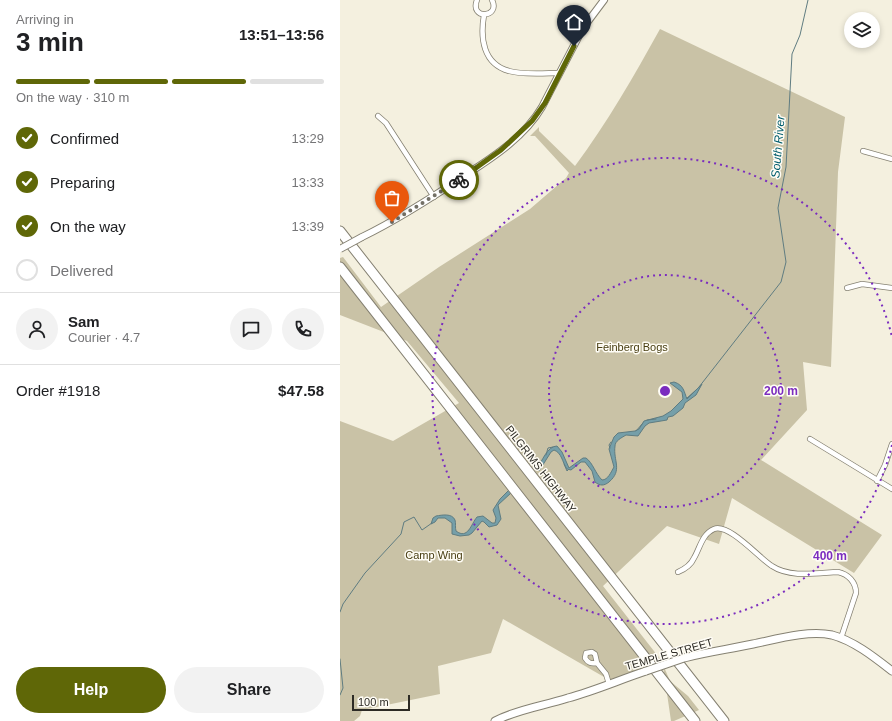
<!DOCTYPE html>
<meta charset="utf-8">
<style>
body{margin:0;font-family:Helvetica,sans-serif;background:#f2f2f2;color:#202124;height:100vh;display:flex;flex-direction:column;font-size:15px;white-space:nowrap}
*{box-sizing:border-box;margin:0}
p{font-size:13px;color:#757577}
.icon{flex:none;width:22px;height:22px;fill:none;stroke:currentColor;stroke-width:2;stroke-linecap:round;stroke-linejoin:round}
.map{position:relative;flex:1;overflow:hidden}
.drawer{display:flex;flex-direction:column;background:#fff;width:340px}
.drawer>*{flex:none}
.tools{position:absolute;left:504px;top:12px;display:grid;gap:8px}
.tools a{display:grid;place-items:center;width:36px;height:36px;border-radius:50%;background:#fff;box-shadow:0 2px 6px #0003;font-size:20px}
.scale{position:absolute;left:12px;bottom:10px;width:58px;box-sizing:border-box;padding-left:4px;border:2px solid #2d2b25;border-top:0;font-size:11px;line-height:14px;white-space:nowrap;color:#2d2b25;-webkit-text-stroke:3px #fffdf6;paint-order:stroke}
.pin{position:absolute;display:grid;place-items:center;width:34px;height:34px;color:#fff;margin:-41px -17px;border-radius:50% 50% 50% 0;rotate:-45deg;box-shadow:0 0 4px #0007}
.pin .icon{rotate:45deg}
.courier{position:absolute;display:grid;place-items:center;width:40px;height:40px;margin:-20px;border:3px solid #5f6707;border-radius:50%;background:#fff;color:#222;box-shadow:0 1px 5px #0007}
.overview em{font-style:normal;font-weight:800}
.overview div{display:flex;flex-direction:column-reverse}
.overview{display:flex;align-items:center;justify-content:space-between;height:68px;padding:0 16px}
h1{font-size:26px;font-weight:800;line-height:30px}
.bar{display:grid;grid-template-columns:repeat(4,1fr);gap:6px 4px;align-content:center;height:48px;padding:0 16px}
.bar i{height:5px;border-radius:3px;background:#e0e0e0}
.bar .on{background:#5f6707}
.bar p{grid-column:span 4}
.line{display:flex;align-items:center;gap:10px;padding:0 16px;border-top:1px solid #e0e0e0}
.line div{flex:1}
.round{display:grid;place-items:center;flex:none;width:42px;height:42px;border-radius:21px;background:#f2f2f2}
ol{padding:0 16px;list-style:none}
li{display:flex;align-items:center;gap:12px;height:44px}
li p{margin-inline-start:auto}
li .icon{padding:4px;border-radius:50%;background:#5f6707;color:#fff;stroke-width:4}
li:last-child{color:#757577}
li i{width:22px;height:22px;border:2px solid #e0e0e0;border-radius:50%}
.primary-button{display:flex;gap:8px;margin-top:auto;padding:8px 16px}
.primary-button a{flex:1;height:46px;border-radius:24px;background:#5f6707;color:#fff;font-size:16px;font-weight:800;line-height:46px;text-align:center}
.primary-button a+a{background:#f2f2f2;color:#202124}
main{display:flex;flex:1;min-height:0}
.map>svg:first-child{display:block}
.green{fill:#c9c2a6}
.water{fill:#759fa9;stroke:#5f7c81}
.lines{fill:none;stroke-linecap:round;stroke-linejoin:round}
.stream{stroke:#5f7c81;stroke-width:1}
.minor-casing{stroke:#858172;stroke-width:6}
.tertiary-casing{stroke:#858172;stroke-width:8}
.secondary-casing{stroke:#858172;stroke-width:9}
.motorway-casing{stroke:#858172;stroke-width:11}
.minor{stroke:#fff;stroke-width:4.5}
.tertiary{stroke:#fff;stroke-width:6}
.secondary{stroke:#fff;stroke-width:7}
.motorway{stroke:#fff;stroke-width:9}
.tertiary-bridge-casing{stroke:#858172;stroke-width:8;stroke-linecap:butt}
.secondary-bridge-casing{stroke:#858172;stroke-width:9;stroke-linecap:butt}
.tertiary-bridge{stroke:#fff;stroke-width:6}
.secondary-bridge{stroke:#fff;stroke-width:7}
.done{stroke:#737066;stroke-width:4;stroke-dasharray:0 7.2}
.route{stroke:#5f6707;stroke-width:5}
.ring{fill:none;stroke:#7b2cbf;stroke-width:2;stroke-dasharray:2 4}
.labels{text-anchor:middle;stroke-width:3;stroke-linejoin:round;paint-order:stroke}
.park-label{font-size:11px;fill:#473d11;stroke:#fffdf6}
.street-label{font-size:11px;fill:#2d2b25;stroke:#fffdf6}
.water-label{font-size:12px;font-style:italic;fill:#015d6d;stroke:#fffdf6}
.centre{fill:#7b2cbf;stroke:#fffdf6;stroke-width:2}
.ring-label{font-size:12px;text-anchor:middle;font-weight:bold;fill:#7b2cbf;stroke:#fffdf6;stroke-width:3;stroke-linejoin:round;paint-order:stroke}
</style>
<main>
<section class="drawer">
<div class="overview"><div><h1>3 min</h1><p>Arriving in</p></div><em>13:51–13:56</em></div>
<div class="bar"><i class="on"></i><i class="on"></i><i class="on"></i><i></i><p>On the way · 310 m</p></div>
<ol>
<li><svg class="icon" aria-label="check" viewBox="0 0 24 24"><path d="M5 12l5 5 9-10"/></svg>Confirmed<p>13:29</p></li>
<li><svg class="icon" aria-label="check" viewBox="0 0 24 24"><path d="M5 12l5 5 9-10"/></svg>Preparing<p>13:33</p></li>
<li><svg class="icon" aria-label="check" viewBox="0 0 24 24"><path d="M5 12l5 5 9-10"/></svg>On the way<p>13:39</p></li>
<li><i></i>Delivered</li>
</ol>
<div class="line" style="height:72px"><a class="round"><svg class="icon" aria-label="person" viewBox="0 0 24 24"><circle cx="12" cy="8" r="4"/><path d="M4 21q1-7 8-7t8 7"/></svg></a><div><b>Sam</b><p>Courier · 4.7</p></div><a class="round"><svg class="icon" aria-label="chat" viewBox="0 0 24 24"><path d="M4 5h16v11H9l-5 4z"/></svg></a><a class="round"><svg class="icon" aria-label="phone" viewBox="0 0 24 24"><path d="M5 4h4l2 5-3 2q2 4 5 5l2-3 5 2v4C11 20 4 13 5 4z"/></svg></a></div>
<div class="line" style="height:52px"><div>Order #1918</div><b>$47.58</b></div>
<div class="primary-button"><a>Help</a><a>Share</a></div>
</section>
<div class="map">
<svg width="552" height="721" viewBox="0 0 552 721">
<rect width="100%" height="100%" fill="#f4f0df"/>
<path class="green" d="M 320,29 L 505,117 L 498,172 L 491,367 L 463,362 L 467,410 L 421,460 L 542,535 L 514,573 L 392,498 L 379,544 L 327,526 L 263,586 L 321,660 L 330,681 L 348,696 L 359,710 L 334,721 L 331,721 L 323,666 L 278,685 L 163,619 L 151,653 L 98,666 L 100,694 L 22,710 L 20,716 L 14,721 L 0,721 L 0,421 L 53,441 L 119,403 L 67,341 L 0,315 L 0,258 L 3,257 L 41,307 L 99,267 L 190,209 L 226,178 L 229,173 L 195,136 L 190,136 L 199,127 L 199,131 L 235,166 C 267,123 294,76 320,29 Z"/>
<g class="water">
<path d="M 334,382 C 344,385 344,392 347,399 L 362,384 L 356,395 L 345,403 L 343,408 L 333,416 L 328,417 L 327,420 L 309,423 L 305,426 L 298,436 L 286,435 C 281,438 275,441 275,446 C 273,461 283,470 269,482 C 264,486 260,486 255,482 L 252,471 L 245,462 L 241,462 L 231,470 L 227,469 C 222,462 222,453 214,450 L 211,452 L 199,471 L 197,468 C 202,462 207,446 217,446 L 222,452 L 229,468 L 243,458 L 246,458 C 253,463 255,473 262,480 C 268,480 271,472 274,467 L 269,449 L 274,437 L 278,433 L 295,431 L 299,429 L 304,421 L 323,416 L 331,411 L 343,399 L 342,392 L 330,383 Z"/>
<path d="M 169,490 L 171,493 L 158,505 L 161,519 L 157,525 L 149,527 L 144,522 L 142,521 L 132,533 L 129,535 L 120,536 L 112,534 L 112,523 L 105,518 L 98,518 L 95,522 L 91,524 L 93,518 L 96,516 C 102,515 112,513 115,520 C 116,523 115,528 116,531 C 128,540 131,524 137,517 L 143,516 L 152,523 L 155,523 L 156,518 L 153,510 L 160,499 Z"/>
</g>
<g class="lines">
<g class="stream">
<polyline points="359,387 441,282 446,262 438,208 446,167 452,54 460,35 468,0"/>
<polyline points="347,398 356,390"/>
<polyline points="307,420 316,419"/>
<polyline points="296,431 303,423"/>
<polyline points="270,448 269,445 271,442"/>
<polyline points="206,455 208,448 213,447"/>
<polyline points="224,464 227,471 228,470"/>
<polyline points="0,612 3,604 25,573 61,534 64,522 74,517 82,530 92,523"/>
<polyline points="0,659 3,688 0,695"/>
</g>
<defs>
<g id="minor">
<path d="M 137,0 C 129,20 161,18 152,0"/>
<path d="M 144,15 C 140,38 143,64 169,71 C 182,75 206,73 219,73"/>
<polyline points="38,116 46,123 94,197"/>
<polyline points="523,151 552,159"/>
<polyline points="507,288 522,284 552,288"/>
<polyline points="470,439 552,489"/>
<polyline points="537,481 545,465 552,444"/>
<path d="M 338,572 C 345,569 351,565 354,558 C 360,548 362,534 374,529 C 389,523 419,558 432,566 C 450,578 477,573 498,572 C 508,574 516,582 516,593 L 501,638"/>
<path d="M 257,663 C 251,664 248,663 245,658 L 246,653 L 252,652 L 255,654 L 257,663 L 266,674 L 269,684"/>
</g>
<path id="tertiary" d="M 22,237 C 59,219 93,197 127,174 C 155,156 185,136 202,107 L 243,28 L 264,0"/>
<g id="secondary">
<path d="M 344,658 C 367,652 390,649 413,644 C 437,639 468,630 492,635 C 514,641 534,657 552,671"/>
<path d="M 155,721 C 178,709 203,706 228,698 C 254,691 279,680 306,671"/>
</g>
<g id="motorway">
<polyline points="0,231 384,721"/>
<polyline points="0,267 355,721"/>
</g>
</defs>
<use href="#minor" class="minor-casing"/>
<use href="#tertiary" class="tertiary-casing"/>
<use href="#secondary" class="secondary-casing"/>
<use href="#motorway" class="motorway-casing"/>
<use href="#minor" class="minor"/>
<use href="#tertiary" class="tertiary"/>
<use href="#secondary" class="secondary"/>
<use href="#motorway" class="motorway"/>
<defs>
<polyline id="tertiary-bridge" points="0,249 22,237"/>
<polyline id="secondary-bridge" points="306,671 344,658"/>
</defs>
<use href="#tertiary-bridge" class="tertiary-bridge-casing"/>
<use href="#secondary-bridge" class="secondary-bridge-casing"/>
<use href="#tertiary-bridge" class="tertiary-bridge"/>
<use href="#secondary-bridge" class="secondary-bridge"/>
</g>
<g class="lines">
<polyline class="done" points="52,222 119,180"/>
<polyline class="route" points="119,180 161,150 192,121 205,103 234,46"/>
</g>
<g class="ring">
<circle cx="325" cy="391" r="116"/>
<path d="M552 445A233 233 0 1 1 552 337"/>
</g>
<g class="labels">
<g class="park-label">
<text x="292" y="351">Feinberg Bogs</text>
<text x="94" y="559">Camp Wing</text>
</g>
<g class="street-label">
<text transform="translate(201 469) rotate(52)" y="4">PILGRIMS HIGHWAY</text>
<text transform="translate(329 654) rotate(-16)" y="4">TEMPLE STREET</text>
</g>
<g class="water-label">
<text transform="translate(438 147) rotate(-85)" y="4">South River</text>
</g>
</g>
<circle cx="325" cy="391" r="6" class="centre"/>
<g class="ring-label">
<text x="441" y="395">200 m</text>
<text x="490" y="560">400 m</text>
</g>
</svg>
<div class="tools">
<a><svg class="icon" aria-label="layers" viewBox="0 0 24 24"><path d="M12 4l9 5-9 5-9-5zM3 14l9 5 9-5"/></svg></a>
</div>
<div class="scale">100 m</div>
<div class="pin" style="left:52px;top:222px;background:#ea580c"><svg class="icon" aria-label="bag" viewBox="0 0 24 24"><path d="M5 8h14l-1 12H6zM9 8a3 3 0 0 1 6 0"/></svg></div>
<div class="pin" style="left:234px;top:46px;background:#1f2937"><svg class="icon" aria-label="home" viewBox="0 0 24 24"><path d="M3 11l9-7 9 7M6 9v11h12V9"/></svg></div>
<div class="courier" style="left:119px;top:180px"><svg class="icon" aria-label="bike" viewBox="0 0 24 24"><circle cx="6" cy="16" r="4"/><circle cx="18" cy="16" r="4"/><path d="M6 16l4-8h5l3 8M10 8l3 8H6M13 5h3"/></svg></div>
</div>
</main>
